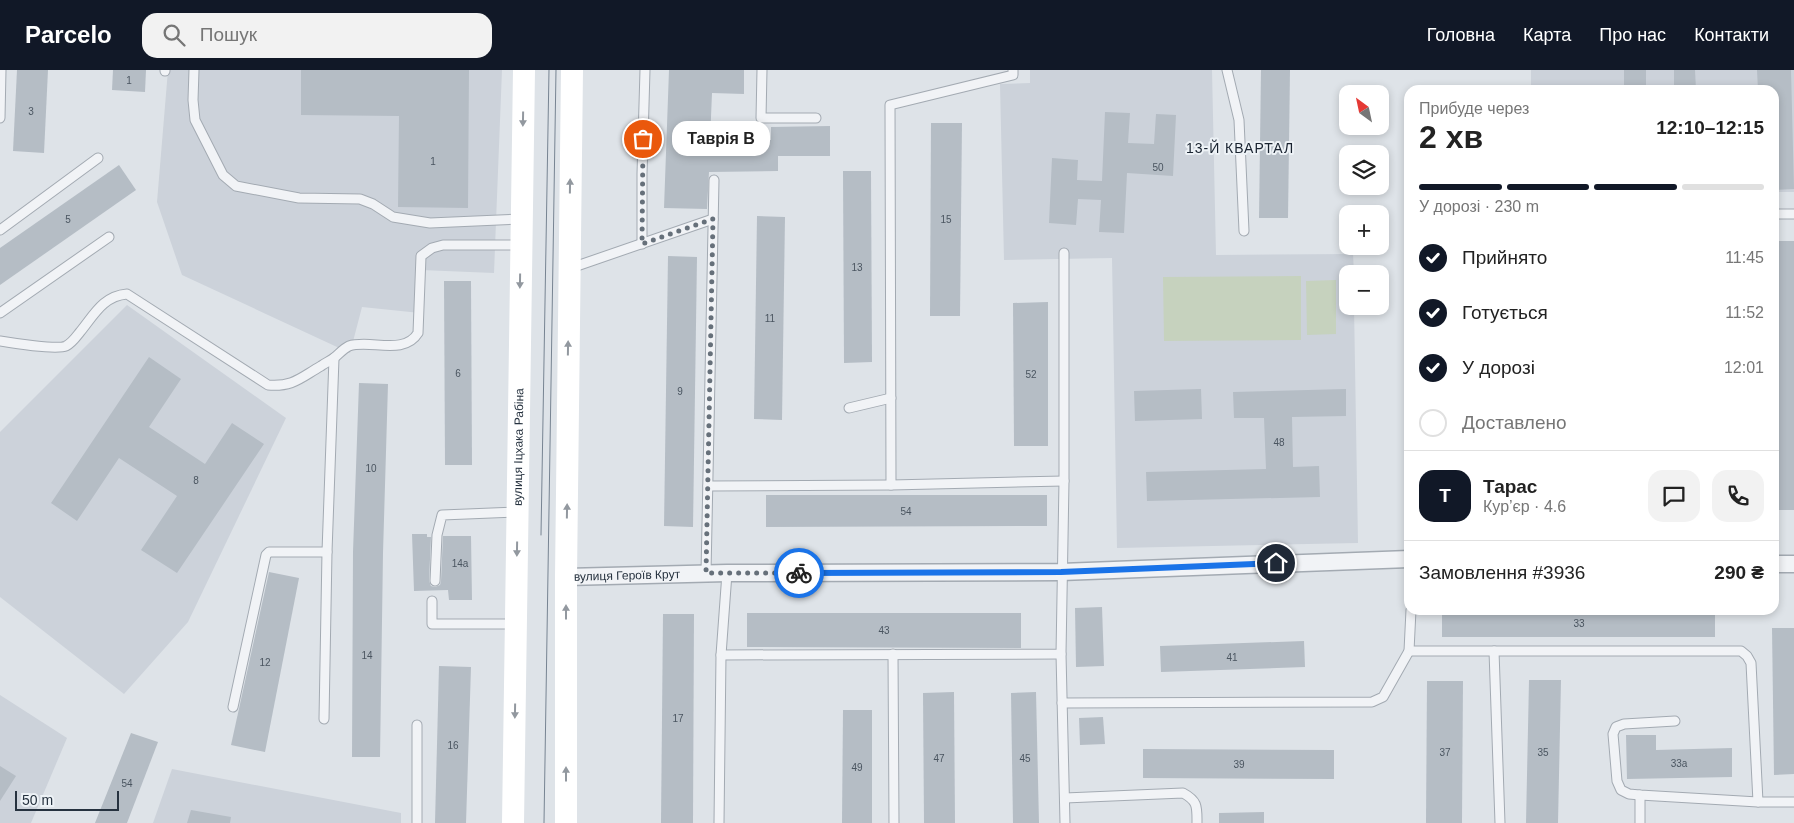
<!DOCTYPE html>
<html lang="uk">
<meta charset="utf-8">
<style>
body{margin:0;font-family:Helvetica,sans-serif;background:#f2f2f2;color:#222;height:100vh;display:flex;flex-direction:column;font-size:19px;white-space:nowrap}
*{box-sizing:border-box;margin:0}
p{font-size:16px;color:#767676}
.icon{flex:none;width:28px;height:28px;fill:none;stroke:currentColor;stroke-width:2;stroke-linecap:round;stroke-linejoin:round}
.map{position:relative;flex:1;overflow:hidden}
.panel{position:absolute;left:1404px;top:15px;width:375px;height:530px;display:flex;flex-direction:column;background:#fff;border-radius:15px;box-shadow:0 2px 8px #0003}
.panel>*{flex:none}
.needle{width:32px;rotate:327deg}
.controls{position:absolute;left:1339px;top:15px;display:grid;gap:10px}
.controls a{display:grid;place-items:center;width:50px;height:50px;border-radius:10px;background:#fff;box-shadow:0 2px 8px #0003;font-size:25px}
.scale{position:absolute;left:15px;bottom:12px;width:104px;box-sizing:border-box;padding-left:5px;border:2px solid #26323f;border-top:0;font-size:14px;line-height:18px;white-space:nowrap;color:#26323f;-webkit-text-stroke:4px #edf2f6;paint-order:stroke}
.pin{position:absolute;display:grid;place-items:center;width:42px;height:42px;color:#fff;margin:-21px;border:2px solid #fff;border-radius:50%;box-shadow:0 1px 5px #0007}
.courier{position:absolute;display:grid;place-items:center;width:50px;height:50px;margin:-25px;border:4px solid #1a73e8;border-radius:50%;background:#fff;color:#222;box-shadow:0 1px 6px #0007}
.bubble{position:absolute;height:35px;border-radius:15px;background:#fff;box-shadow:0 2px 8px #0003;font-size:16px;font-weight:700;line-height:35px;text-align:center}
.headline em{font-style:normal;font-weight:700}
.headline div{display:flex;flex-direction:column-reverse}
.headline{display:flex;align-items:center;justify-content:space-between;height:85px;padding:0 15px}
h1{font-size:32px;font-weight:700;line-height:38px}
.bar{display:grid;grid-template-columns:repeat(4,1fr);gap:8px 5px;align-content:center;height:60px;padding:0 15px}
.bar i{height:6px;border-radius:4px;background:#e0e0e0}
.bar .on{background:#111827}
.bar p{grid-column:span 4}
.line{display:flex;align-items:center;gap:12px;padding:0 15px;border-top:1px solid #e0e0e0}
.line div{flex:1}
.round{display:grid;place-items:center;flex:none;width:52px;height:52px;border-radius:15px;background:#f2f2f2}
ol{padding:0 15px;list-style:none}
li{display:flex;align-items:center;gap:15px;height:55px}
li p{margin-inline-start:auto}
li .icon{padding:5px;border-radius:50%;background:#111827;color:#fff;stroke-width:4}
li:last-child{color:#767676}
li i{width:28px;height:28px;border:2px solid #e0e0e0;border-radius:50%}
header{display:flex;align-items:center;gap:30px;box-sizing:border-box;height:70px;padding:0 25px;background:#111827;color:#fff}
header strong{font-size:24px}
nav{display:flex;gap:28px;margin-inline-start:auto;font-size:18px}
.search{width:350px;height:45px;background:#f2f2f2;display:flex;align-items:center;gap:12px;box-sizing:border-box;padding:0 18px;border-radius:15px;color:#767676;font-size:19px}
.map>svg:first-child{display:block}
.built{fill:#ccd2da}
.green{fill:#c6d2be}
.building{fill:#b5bdc5}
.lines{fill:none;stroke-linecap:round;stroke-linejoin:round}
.lane-casing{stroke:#a3aab2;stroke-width:11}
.street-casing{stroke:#a3aab2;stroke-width:19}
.lane{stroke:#f1f3f6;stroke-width:9}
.street{stroke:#f1f3f6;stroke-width:16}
.secondary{stroke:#fff;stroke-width:22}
.tram{stroke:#778492;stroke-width:1}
.oneway{fill:#92989f}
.done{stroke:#66707a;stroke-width:5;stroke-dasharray:0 9}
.route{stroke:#1a73e8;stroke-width:6}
.labels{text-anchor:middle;stroke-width:4;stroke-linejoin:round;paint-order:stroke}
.number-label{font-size:10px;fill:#4a5560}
.street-label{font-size:12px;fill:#26323f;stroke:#edf2f6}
.neighbourhood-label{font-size:14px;letter-spacing:1px;fill:#192330;stroke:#edf2f6}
</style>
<header>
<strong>Parcelo</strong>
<div class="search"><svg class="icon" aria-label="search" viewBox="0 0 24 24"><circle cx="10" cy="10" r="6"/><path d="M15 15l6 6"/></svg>Пошук</div>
<nav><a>Головна</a><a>Карта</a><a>Про нас</a><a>Контакти</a></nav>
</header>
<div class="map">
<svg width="1794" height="753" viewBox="0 0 1794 753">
<rect width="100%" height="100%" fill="#dee3e8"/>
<g class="built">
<polygon points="168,0 502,0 494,203 421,200 420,243 362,237 350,283 182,205 157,132"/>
<polygon points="1030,0 1212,0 1216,185 1353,184 1354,204 1348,204 1348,236 1354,236 1358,473 1117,478 1112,188 1004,190 1000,14 1030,13"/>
<polygon points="1531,0 1794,0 1794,122 1774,122 1774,20 1531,20"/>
<polygon points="127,235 286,348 188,552 124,624 0,527 0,362"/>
<polygon points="0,625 67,668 31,753 0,753"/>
<polygon points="172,699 401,743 401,753 153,753"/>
</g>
<g class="green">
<polygon points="1301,206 1301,270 1164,271 1163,207"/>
<polygon points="1336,210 1336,264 1307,265 1306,211"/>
</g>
<g class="building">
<polygon points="17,0 48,0 44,83 13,81"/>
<polygon points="113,0 146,0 145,22 112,20"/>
<polygon points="301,0 469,0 468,138 398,137 399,46 301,45"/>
<polygon points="669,0 744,0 744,24 712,23 710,71 771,70 771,57 830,56 830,86 778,86 778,101 709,102 707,139 664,138"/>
<polygon points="1261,0 1290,0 1288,148 1259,148"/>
<rect x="1624" y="0" width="22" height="20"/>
<polygon points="1674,0 1695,0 1696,20 1674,20"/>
<polygon points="1757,0 1791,0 1794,119 1774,120 1774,20 1758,20"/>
<polygon points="1105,42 1130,43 1128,73 1154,74 1156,44 1176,45 1173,106 1127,103 1124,163 1099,162 1101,130 1078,129 1076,155 1049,153 1052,88 1078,90 1077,110 1102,111"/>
<polygon points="931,53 962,53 960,246 930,246"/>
<polygon points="119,95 136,120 0,215 0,178"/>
<polygon points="843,101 871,101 872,292 844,293"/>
<polygon points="757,146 785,147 782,350 754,349"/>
<rect x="1774" y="171" width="20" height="269"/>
<polygon points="668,186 697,187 693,457 664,456"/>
<polygon points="444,211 471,211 472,395 445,395"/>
<polygon points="1048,232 1048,376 1014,376 1013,233"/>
<polygon points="149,287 181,309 149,357 205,394 232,353 264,374 177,503 141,480 177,426 119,388 77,451 51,433"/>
<polygon points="359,313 388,314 383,483 380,687 352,687 353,482"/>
<polygon points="1201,319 1202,349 1135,351 1134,321"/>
<polygon points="1346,319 1346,346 1292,347 1293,397 1319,396 1320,427 1147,431 1146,402 1266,399 1264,348 1234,348 1233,322"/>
<polygon points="766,425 1047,425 1047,456 766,457"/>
<polygon points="412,464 427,464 427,467 431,467 429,511 431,516 435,517 440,515 441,511 443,466 471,466 472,530 449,530 448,520 414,521"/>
<polygon points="269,502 299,508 265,682 231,675"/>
<polygon points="1102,537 1104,596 1076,597 1075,538"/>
<rect x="1442" y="540" width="273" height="27"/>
<polygon points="747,543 1021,543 1021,578 747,577"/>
<polygon points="663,544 694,544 693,753 661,753"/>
<polygon points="1772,558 1794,558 1794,704 1774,705"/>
<polygon points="1304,571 1305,597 1161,602 1160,576"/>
<polygon points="439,596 471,597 466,753 435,753"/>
<polygon points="1529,610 1561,610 1558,753 1526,753"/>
<polygon points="1427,611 1463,611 1462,753 1426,753"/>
<polygon points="954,622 955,753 924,753 923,623"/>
<polygon points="1036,622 1039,753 1013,753 1011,623"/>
<polygon points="843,640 872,640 872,753 842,753"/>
<polygon points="1103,647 1105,674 1080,675 1079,648"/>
<polygon points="131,663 158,672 127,753 95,753"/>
<polygon points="1626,665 1656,665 1656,680 1732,678 1732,707 1627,709"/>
<polygon points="1143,679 1334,680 1334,709 1143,708"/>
<polygon points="0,696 16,706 0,731"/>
<polygon points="191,740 231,747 230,753 187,753"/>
<polygon points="1264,742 1264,753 1219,753 1219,743"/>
</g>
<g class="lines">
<defs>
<g id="lane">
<polyline points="194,0 193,30 195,50 223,105 236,116 299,128 360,129 373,134 393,147 430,153 521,149"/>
<polyline points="762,0 761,48 816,48"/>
<polyline points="1227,0 1239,50 1244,161"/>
<polyline points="165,1 165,0"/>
<polyline points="0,48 1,0"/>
<polyline points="1774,144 1794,144"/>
<polyline points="0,160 98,88"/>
<polyline points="642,174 642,104 645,0"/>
<polyline points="571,198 713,149"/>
<polyline points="0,243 109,167"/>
<path d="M 0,271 C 12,273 57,280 66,276 C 72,273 76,267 80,262 C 94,245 103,226 127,224 L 268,315 C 293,317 300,308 321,296 C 325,293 330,291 334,288 C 339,284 343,279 349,276 C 370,269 404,286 418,263 L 421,186 L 432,178 L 443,175 L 521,175"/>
<polyline points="849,338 891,328"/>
<polyline points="891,415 890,35 1013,5 1013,0"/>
<polyline points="708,416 891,415 1064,411"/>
<polyline points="706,503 714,110"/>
<polyline points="435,511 437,465 442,445 517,442"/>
<polyline points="432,531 432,554 516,554"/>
<polyline points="1409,581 1741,581 1747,586 1751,593 1758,732"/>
<polyline points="1494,581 1500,753"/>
<polyline points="893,584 894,753"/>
<polyline points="1061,584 1065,753"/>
<polyline points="721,585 1061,584 1064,411 1064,183"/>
<polyline points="1062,633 1372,632 1383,627 1409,581 1411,540"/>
<polyline points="233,637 266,485 269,482 327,482"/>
<polyline points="324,649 327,482 334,288"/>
<polyline points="1675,651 1624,654 1616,657 1613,664 1617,711 1621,720 1629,724 1640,725 1758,732 1794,732"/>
<polyline points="417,655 417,753"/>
<polyline points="1640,725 1640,753"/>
<path d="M 1065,728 L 1183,723 C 1198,731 1197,737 1197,753"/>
<polyline points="719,753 721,585 727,503"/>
</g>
<g id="street">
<polyline points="1774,494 1794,494"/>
<path id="s1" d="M 566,507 L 727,503 L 1061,502 L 1409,489"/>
</g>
</defs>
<use href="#lane" class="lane-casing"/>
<use href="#street" class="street-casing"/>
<use href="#lane" class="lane"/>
<use href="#street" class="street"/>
<g class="secondary">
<path id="s2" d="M 513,753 L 524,0"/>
<polyline points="566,753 566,507 572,0"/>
</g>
<g class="tram">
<polyline points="541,465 549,0"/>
<polyline points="544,753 556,0"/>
</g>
</g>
<defs><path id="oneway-solid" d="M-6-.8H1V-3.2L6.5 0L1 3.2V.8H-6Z" transform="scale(1.25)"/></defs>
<g class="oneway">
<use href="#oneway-solid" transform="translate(523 49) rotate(91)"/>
<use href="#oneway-solid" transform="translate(570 116) rotate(-89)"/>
<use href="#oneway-solid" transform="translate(520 211) rotate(91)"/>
<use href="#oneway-solid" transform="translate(568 278) rotate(-89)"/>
<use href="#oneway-solid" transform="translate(567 441) rotate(-89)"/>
<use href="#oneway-solid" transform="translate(517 479) rotate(91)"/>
<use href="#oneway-solid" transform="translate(566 542) rotate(-90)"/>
<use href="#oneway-solid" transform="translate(515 641) rotate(91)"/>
<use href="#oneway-solid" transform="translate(566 704) rotate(-90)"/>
</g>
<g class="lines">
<polyline class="done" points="643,69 642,174 713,149 706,503 799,503"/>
<polyline class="route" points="799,503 1061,502 1276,493"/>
</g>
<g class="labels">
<g class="number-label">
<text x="129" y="14">1</text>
<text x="31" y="45">3</text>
<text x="433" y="95">1</text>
<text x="1158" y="101">50</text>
<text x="68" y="153">5</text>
<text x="946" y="153">15</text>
<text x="857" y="201">13</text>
<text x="770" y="252">11</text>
<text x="458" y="307">6</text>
<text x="1031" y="308">52</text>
<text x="680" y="325">9</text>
<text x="1279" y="376">48</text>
<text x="371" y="402">10</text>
<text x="196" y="414">8</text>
<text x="906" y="445">54</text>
<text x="460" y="497">14а</text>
<text x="1579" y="557">33</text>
<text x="884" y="564">43</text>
<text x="367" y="589">14</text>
<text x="1232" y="591">41</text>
<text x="265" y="596">12</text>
<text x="678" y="652">17</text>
<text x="453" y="679">16</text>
<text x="1445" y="686">37</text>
<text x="1543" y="686">35</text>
<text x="939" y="692">47</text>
<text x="1025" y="692">45</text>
<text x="1679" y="697">33а</text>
<text x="1239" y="698">39</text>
<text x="857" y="701">49</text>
<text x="127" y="717">54</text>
</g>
<g class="street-label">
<text dy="4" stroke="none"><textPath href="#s2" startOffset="376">вулиця Іцхака Рабіна</textPath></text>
<text dy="4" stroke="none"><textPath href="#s1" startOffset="61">вулиця Героїв Крут</textPath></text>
</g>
<g class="neighbourhood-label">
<text x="1240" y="83">13-Й КВАРТАЛ</text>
</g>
</g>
</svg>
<div class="controls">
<a><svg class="needle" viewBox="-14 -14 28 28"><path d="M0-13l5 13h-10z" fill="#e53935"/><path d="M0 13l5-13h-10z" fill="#767676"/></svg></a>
<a><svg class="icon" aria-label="layers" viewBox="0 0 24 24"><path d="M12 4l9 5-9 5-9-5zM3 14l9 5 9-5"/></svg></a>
<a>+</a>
<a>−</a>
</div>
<div class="scale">50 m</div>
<div class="pin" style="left:643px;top:69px;background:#ea580c"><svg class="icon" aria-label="bag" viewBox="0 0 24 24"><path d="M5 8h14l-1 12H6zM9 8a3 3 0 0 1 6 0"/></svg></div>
<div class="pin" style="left:1276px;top:493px;background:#1f2937"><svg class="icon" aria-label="home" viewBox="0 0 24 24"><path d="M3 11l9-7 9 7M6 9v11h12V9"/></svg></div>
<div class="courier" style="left:799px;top:503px"><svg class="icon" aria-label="bike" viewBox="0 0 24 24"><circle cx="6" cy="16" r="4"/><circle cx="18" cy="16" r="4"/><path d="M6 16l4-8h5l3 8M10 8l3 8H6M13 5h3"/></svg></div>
<div class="bubble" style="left:672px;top:51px;width:98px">Таврія В</div>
<section class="panel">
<div class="headline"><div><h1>2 хв</h1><p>Прибуде через</p></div><em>12:10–12:15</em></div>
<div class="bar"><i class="on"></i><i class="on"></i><i class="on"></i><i></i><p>У дорозі · 230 m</p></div>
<ol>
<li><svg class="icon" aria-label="check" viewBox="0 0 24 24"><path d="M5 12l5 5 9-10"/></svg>Прийнято<p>11:45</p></li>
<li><svg class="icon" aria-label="check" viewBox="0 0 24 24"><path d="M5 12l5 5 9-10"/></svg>Готується<p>11:52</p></li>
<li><svg class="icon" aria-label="check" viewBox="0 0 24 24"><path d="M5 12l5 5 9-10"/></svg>У дорозі<p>12:01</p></li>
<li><i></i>Доставлено</li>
</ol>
<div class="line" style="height:90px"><b class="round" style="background:#111827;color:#fff">Т</b><div><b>Тарас</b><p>Кур’єр · 4.6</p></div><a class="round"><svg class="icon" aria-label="chat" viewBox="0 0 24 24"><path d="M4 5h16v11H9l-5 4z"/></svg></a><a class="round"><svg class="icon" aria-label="phone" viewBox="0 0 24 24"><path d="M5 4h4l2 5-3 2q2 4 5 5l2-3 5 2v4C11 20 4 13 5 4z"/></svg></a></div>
<div class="line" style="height:65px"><div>Замовлення #3936</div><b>290 ₴</b></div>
</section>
</div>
